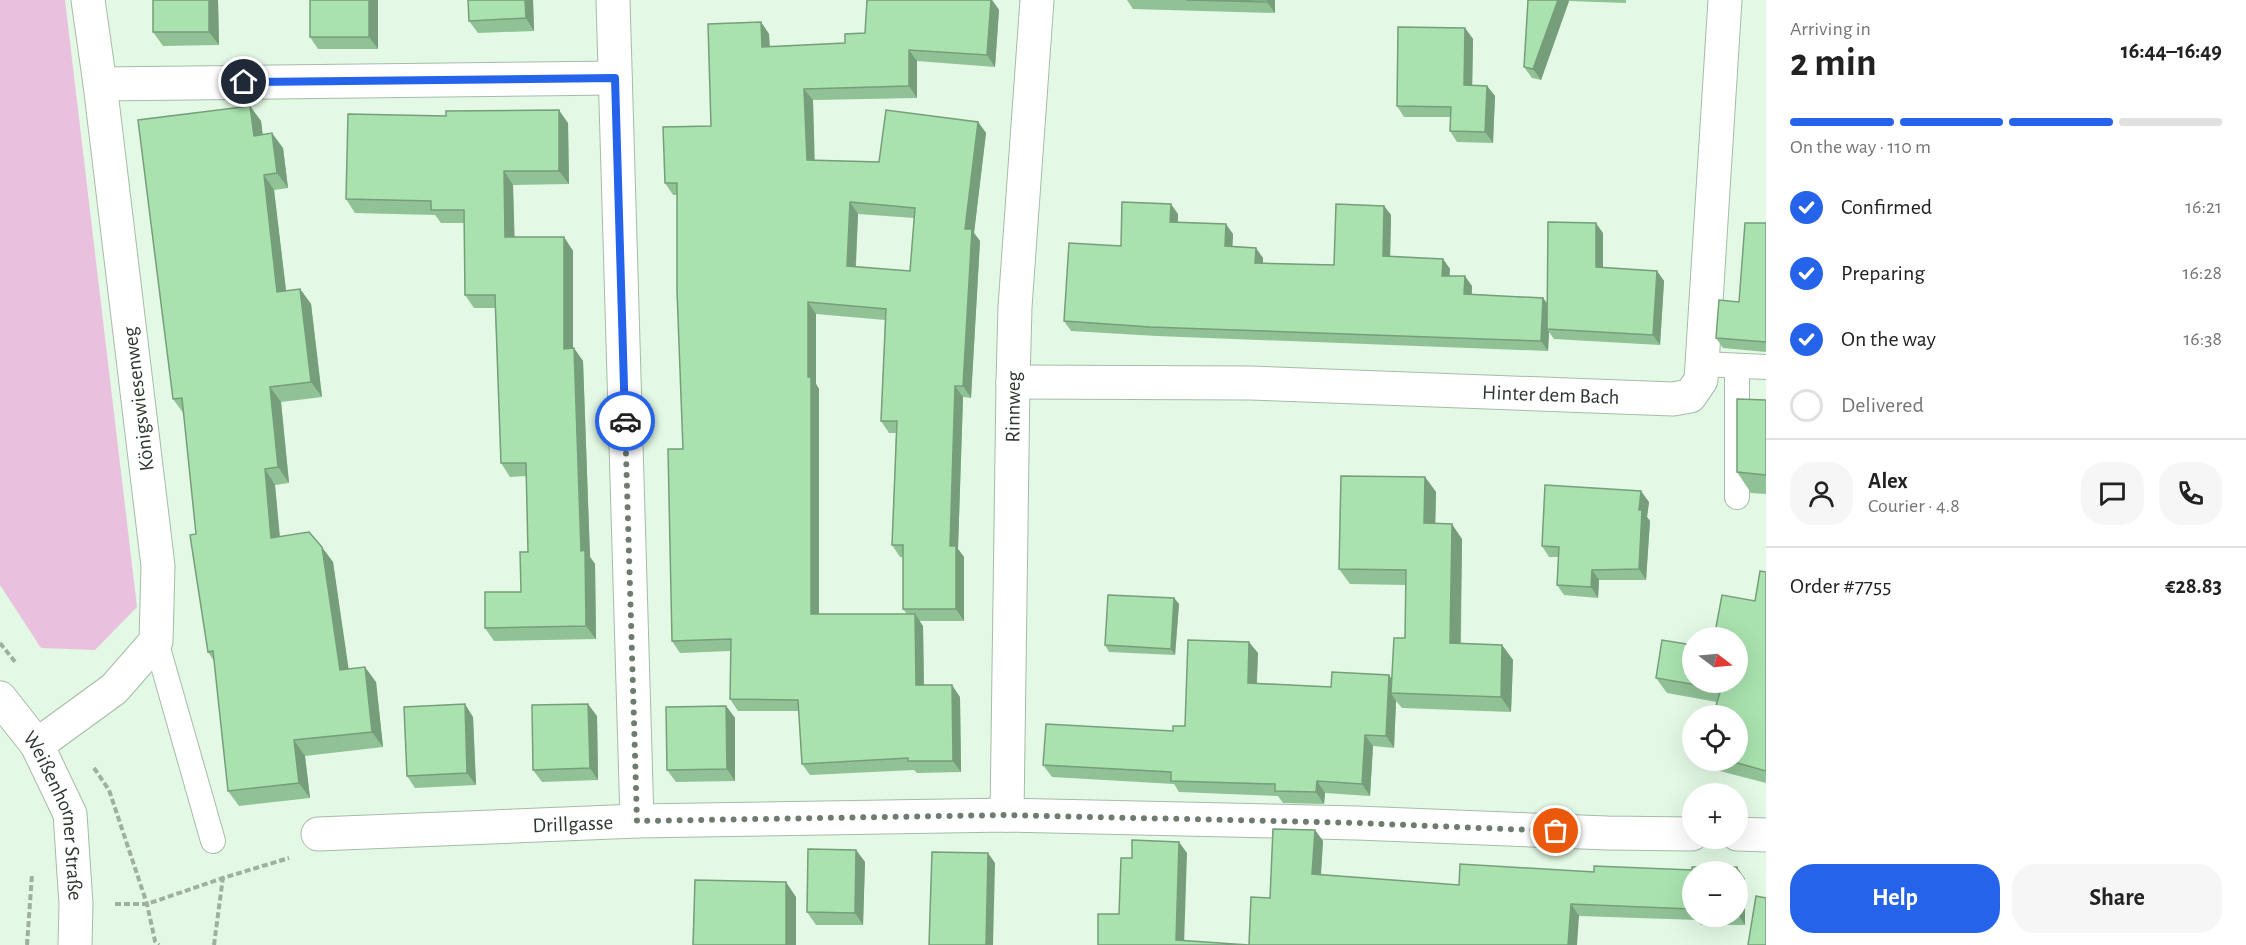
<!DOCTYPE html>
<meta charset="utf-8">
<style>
body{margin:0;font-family:"Alegreya Sans",sans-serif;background:#f6f6f6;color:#222;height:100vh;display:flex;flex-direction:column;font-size:22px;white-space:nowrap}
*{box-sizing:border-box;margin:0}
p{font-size:20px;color:#767676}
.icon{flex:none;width:33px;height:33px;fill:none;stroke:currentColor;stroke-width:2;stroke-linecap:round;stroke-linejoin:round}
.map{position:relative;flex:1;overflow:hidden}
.side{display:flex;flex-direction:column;background:#fff;width:480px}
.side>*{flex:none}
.needle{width:39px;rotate:106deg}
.tools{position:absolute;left:1682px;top:627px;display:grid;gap:12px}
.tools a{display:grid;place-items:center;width:66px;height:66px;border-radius:50%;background:#fff;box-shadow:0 6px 24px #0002;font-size:30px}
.pin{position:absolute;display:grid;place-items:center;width:51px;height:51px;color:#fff;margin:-26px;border:3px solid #fff;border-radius:50%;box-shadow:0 2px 6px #0007}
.courier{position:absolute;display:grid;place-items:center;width:60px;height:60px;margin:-30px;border:4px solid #2563eb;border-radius:50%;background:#fff;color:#222;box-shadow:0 2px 8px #0007}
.summary em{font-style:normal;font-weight:700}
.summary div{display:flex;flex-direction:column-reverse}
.summary{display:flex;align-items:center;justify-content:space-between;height:102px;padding:0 24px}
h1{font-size:39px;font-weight:700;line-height:45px}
.bar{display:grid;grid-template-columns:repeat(4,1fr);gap:9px 6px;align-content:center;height:72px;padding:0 24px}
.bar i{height:8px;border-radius:4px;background:#e0e0e0}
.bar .active{background:#2563eb}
.bar p{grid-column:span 4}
.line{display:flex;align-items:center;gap:15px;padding:0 24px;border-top:2px solid #e0e0e0}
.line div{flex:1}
.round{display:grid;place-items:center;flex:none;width:63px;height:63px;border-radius:24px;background:#f6f6f6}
ol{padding:0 24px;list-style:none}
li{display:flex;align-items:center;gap:18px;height:66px}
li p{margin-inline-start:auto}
li .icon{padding:6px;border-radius:50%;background:#2563eb;color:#fff;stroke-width:4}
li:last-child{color:#767676}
li i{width:33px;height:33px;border:3px solid #e0e0e0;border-radius:50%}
.action{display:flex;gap:12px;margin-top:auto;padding:12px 24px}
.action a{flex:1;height:69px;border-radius:24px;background:#2563eb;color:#fff;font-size:24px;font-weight:700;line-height:69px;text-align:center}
.action a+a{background:#f6f6f6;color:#222}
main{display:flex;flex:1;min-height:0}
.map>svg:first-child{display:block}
.green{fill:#e9c1de}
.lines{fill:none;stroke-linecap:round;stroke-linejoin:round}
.lane-casing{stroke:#a6bba8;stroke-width:26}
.street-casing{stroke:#a6bba8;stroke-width:35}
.secondary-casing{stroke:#a6bba8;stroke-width:35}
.path{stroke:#9fb0a1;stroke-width:4;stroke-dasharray:6 3;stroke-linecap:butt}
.lane{stroke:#fff;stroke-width:24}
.street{stroke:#fff;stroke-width:33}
.secondary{stroke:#fff;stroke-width:33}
.wall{fill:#91c296;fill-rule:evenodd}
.shaded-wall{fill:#769e7a}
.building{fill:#a9e2af;stroke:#769e7a;stroke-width:1.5;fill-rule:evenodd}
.done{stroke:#6e7b6f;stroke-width:6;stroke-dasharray:0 10.8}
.route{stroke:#2563eb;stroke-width:8}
.labels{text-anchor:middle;stroke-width:4.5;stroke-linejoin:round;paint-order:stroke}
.street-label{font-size:21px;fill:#2f3730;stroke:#fff}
</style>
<main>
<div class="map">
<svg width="1766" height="945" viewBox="0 0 1766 945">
<rect width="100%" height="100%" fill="#e3f9e5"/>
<polygon class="green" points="0,0 65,0 137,607 95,650 41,648 0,585"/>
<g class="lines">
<defs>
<g id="lane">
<polyline points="1702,364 1766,367"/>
<polyline points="1737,497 1737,366"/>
<polyline points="156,641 213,841"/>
</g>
<g id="street">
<polyline points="613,0 637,821"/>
<polyline points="100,84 615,78"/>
<path id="s1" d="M 1013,382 L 1250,383 L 1673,399 L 1690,396 L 1701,380 L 1725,0"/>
<polyline points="37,745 114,689 156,641 158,566 100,84 88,0"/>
<path id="s2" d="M 1007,815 L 1013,382 L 1015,307 L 1037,0"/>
<path id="s3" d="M 318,834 L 637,821 L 1007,815 L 1357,823 L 1607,833 L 1692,834"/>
<polyline points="1737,834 1766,835"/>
</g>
<g id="secondary">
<path id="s4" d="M 0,698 L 37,745 L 70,814 L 76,904 L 75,945"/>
</g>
</defs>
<use href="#lane" class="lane-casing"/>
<use href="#street" class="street-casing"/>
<use href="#secondary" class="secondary-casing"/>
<g class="path">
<polyline points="0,643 16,663"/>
<polyline points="94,768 109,790 147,904 155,941 159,945"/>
<polyline points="115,904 147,904 223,878 289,858"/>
<polyline points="27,945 32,874"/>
<polyline points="214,945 223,877"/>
</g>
<use href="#lane" class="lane"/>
<use href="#street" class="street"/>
<use href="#secondary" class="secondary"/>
</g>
<g class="wall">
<polygon points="218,0 219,45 163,46 153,32"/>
<polygon points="378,0 378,49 318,49 310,37"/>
<polygon points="533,0 534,31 478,33 469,21"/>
<path d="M 867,0 L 992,0 L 999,10 L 995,67 L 917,61 L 917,98 L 813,100 L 814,160 L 879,162 L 978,122 L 986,133 L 974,233 L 980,241 L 971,398 L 963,397 L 958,549 L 964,557 L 964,621 L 919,621 L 923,626 L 924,685 L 960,697 L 961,772 L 917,773 L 914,770 L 810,775 L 802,764 L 799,711 L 738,711 L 730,699 L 730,651 L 680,653 L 672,641 L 683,449 L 677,195 L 673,195 L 665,183 L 711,126 L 761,22 L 769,34 L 770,47 L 845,43 L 865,33 ZM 858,214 L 914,218 L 910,271 L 856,267 ZM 816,314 L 885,320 L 881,421 L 889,433 L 896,433 L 892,545 L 900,557 L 903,557 L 903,609 L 907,614 L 819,614 L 819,389 L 816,384 Z"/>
<polygon points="1127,0 1275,0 1275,13 1133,9"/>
<polygon points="1528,0 1626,0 1626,3 1569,1 1541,80 1532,78 1524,67"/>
<polygon points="1465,28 1473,39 1472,85 1487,86 1495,96 1493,143 1457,142 1450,131 1450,117 1404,117 1397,106"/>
<polygon points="250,106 261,121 262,135 283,148 288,188 274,190 286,291 300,289 311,304 322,397 281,402 289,483 275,485 280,536 333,562 348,669 376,682 383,747 305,756 310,798 239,806 228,791 214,661 208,652 184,414 173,399"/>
<polygon points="568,123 569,184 513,185 514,237 564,237 573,251 573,348 583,361 590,557 595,564 596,639 494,641 485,628 521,592 528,552 526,476 510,477 501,463 495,308 474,308 465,295 464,223 441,223 435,215 355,213 346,199"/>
<polygon points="1384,206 1391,215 1390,257 1443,259 1450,269 1449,276 1472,286 1472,294 1543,298 1547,303 1603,233 1603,268 1657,271 1664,281 1660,345 1554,339 1549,332 1548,351 1157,336 1071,331 1064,321 1121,246 1178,214 1178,222 1233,234 1232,247 1263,258 1263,263 1334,265"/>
<polygon points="1766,223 1766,352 1723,348 1716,338 1739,302"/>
<polygon points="1766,400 1766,494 1751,493 1737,472"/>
<polygon points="1425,477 1436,492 1435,523 1462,539 1461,643 1502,645 1513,660 1511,712 1402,708 1396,701 1394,748 1373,746 1370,796 1325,793 1324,804 1283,803 1278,796 1179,792 1174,784 1052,777 1043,765 1173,731 1185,726 1258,653 1257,683 1331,687 1392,679 1405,638 1406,585 1350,584 1339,569"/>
<polygon points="1649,502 1647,517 1650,521 1646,580 1599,580 1598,598 1564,595 1557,585 1559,557 1549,557 1542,546"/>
<polygon points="1766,572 1766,783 1712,769 1706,760 1737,760 1717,702 1667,693 1656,678 1692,682 1755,601"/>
<polygon points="1174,598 1179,604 1175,655 1109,652 1105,645"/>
<polygon points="726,706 735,718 735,781 676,782 667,770"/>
<polygon points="597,716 598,780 542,782 533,770"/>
<polygon points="473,717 476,785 415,788 407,776"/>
<path d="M 1315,830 L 1323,841 L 1321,875 L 1459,885 L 1594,872 L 1692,870 L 1737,867 L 1745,879 L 1745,925 L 1701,925 L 1698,920 L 1579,916 L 1270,898 ZM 1692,872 L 1737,872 L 1737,916 L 1692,916 Z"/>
<polygon points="856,850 865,862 863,925 816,925 807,912"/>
</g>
<g class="shaded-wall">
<polygon points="209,0 218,0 219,45 209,32"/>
<polygon points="369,0 378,0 378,49 369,37"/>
<polygon points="525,0 533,0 534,31 526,18"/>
<polygon points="991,0 992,0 999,10 995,67 987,55"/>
<polygon points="1267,0 1275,0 1275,13 1267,2"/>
<polygon points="1558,0 1568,0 1569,1 1541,80 1533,69"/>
<polygon points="761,22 769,34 770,59 762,47"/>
<polygon points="1465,28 1473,39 1472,96 1464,85"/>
<polygon points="909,50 917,61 917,98 909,86"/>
<polygon points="1487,86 1495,96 1493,143 1485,132"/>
<polygon points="804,89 813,100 815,171 807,160"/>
<polygon points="250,106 261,121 265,151 254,136"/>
<polygon points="559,110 568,123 569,184 559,171"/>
<polygon points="978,122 986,133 974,233 980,241 971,398 963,386 965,229"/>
<polygon points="272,133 283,148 288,188 277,173"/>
<polygon points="504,171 513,185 515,251 505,237"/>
<polygon points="264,175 274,190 288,307 277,292"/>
<polygon points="850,202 858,214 855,277 847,266"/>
<polygon points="1171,204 1178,214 1177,232 1170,222"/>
<polygon points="1384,206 1391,215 1390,266 1383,256"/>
<polygon points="1596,223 1603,233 1603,277 1596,267"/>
<polygon points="1226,224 1233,234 1232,256 1225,246"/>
<polygon points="564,237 573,251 573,362 564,349"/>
<polygon points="1256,248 1263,258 1262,273 1255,263"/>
<polygon points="1443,259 1450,269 1449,285 1442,276"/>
<polygon points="1657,271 1664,281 1660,345 1653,335"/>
<polygon points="1465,276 1472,286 1471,304 1464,294"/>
<polygon points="300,289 311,304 322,397 311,382"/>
<polygon points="1543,298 1550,308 1547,329 1549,332 1548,351 1541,341"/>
<polygon points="808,302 816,314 816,384 819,389 819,626 811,614 808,377"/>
<polygon points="574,348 583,361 590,557 595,564 596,639 586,626 581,551"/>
<polygon points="955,386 963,397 958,549 964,557 964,621 956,609 950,546"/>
<polygon points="270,387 281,402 289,483 278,467"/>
<polygon points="265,469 275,485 281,553 271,538"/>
<polygon points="1425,477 1436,492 1435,539 1424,523"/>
<polygon points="1641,491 1649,502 1647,517 1650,521 1646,580 1639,569 1639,510"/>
<polygon points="1452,524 1462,539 1460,658 1450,643"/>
<polygon points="322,547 333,562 351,685 340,670"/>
<polygon points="1592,570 1599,580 1598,598 1591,587"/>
<polygon points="1174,598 1179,604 1175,655 1171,649"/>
<polygon points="915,614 923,626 924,697 916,685"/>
<polygon points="1249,642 1258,653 1256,695 1248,683"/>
<polygon points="1502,645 1513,660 1511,712 1501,697"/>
<polygon points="365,667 376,682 383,747 372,732"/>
<polygon points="1389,675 1397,687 1391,693 1396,701 1394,748 1386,736"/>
<polygon points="952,685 960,697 961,772 953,761"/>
<polygon points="465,704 473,717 476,785 467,773"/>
<polygon points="588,704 597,716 598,780 590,768"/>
<polygon points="726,706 735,718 735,781 727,769"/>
<polygon points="1365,735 1373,746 1370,796 1362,784"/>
<polygon points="294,740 305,756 310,798 299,783"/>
<polygon points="1317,781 1325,793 1324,804 1316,792"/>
<polygon points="1315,830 1323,841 1320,886 1312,874"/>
<polygon points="1179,842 1187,853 1184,945 1176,940"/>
<polygon points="856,850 865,862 863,925 855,913"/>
<polygon points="988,853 995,863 993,945 986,945"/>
<polygon points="1737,867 1745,879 1745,925 1737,913"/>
<polygon points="786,882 796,897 796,945 786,945"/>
<polygon points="1571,904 1579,916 1577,945 1568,945"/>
</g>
<g class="building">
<rect x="153" y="0" width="56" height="32"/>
<rect x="310" y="0" width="59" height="37"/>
<polygon points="468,0 525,0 526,18 469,21"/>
<path d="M 867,0 L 991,0 L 987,55 L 909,50 L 909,86 L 804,89 L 807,160 L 879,162 L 886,110 L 978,122 L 965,229 L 972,229 L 963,386 L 955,386 L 950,546 L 956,546 L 956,609 L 903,609 L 903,545 L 892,545 L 897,421 L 881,421 L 886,309 L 808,302 L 808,377 L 811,377 L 811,614 L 915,614 L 916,685 L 952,685 L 953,761 L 908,761 L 908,758 L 802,764 L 798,700 L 730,699 L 731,639 L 672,641 L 668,449 L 683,449 L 677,291 L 677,183 L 665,183 L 663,127 L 711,126 L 708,24 L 761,22 L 762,47 L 845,43 L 845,34 L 865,33 ZM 850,202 L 915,208 L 910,271 L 847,266 Z"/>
<polygon points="1186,0 1267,0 1267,2"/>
<polygon points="1528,0 1558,0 1533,69 1524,67"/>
<polygon points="1398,27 1465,28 1464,85 1487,86 1485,132 1450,131 1451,107 1397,106"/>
<polygon points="250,106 254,136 272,133 277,173 264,175 277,292 300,289 311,382 270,387 278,467 265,469 271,538 309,532 322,547 340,670 365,667 372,732 294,740 299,783 228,791 213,651 208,652 190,535 196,534 182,398 173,399 138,120"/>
<polygon points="559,110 559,171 504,171 505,237 564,237 564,349 574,348 581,551 585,550 586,626 485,628 485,592 521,592 520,552 528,552 526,463 501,463 495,295 465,295 464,210 431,210 431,201 346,199 348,114 446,116 446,111"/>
<polygon points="1122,202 1171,204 1170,222 1226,224 1225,246 1256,248 1255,263 1334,265 1336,204 1384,206 1383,256 1443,259 1442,276 1465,276 1464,294 1543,298 1541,341 1150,327 1064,321 1069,243 1121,246"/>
<polygon points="1548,222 1596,223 1596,267 1657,271 1653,335 1547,329"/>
<polygon points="1745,223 1766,223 1766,342 1716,338 1719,300 1739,302"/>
<polygon points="1737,399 1766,400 1766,475 1737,472"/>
<polygon points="1341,476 1425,477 1424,523 1452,524 1450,643 1502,645 1501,697 1391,693 1394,638 1405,638 1406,570 1339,569"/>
<polygon points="1545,485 1641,491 1639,510 1642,510 1639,569 1592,570 1591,587 1557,585 1559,547 1542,546"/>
<polygon points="1760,571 1766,572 1766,771 1727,760 1737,760 1737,716 1713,716 1721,689 1656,678 1662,640 1692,645 1692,682 1737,682 1737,638 1714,638 1722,595 1755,601"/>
<polygon points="1108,595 1174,598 1171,649 1105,645"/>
<polygon points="1188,640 1249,642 1248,683 1331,687 1332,672 1389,675 1386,736 1365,735 1362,784 1317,781 1316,792 1275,791 1275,784 1171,781 1171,772 1043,765 1046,724 1173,731 1173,726 1185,726"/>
<polygon points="465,704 467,773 407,776 404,707"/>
<polygon points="588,704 590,768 533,770 532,705"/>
<polygon points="726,706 727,769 667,770 666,707"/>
<polygon points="1273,829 1315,830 1312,874 1459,885 1460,864 1594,872 1594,866 1692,870 1692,867 1737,867 1737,898 1737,872 1692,872 1692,909 1571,904 1568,945 1249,945 1251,897 1270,898"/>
<polygon points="1132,840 1179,842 1176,940 1249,945 1098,945 1098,914 1119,914 1121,858 1132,858"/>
<polygon points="808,849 856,850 855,913 807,912"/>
<polygon points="932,852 988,853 986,945 929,945"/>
<polygon points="695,880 786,882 786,945 693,945"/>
<polygon points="1756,896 1766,898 1766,945 1748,945"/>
</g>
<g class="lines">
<polyline class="done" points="625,421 637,821 1007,815 1357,823 1556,831"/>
<polyline class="route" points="244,82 615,78 625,421"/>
</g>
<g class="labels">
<g class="street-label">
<text dy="7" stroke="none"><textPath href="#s1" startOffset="538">Hinter dem Bach</textPath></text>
<text transform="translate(138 399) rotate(-97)" y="7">Königswiesenweg</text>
<text dy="7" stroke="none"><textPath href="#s2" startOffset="408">Rinnweg</textPath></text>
<text dy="7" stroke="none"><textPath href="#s4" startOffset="134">Weißenhorner Straße</textPath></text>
<text dy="7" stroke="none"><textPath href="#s3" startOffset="255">Drillgasse</textPath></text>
</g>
</g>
</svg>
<div class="tools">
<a><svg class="needle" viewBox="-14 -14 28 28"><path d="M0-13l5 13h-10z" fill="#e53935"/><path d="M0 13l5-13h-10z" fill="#767676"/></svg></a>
<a><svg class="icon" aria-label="locate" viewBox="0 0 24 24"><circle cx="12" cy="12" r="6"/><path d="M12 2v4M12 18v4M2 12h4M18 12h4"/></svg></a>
<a>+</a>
<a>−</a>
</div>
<div class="pin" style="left:1556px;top:831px;background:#ea580c"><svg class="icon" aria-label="bag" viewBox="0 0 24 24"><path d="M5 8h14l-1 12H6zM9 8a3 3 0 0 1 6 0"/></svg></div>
<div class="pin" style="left:244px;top:82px;background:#1f2937"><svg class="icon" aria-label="home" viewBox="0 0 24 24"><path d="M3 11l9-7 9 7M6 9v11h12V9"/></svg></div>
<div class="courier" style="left:625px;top:421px"><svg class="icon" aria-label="car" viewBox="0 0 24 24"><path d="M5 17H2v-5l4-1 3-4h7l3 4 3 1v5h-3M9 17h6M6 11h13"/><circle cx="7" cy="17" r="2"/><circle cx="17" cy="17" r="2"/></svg></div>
</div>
<section class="side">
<div class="summary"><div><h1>2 min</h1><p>Arriving in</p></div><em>16:44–16:49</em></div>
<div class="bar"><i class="active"></i><i class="active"></i><i class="active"></i><i></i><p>On the way · 110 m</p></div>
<ol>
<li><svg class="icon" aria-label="check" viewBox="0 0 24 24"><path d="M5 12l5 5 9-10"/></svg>Confirmed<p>16:21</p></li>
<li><svg class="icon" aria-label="check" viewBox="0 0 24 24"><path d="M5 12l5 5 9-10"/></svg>Preparing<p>16:28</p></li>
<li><svg class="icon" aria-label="check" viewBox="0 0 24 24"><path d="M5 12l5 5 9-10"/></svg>On the way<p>16:38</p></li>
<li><i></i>Delivered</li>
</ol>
<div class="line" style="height:108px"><a class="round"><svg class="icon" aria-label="person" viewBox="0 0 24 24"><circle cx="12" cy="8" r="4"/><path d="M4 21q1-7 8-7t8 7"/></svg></a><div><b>Alex</b><p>Courier · 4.8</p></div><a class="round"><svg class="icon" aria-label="chat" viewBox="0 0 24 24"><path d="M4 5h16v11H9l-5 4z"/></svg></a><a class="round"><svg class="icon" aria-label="phone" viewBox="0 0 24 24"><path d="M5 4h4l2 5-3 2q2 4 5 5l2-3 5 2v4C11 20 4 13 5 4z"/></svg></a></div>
<div class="line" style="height:78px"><div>Order #7755</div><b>€28.83</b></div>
<div class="action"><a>Help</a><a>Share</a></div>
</section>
</main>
